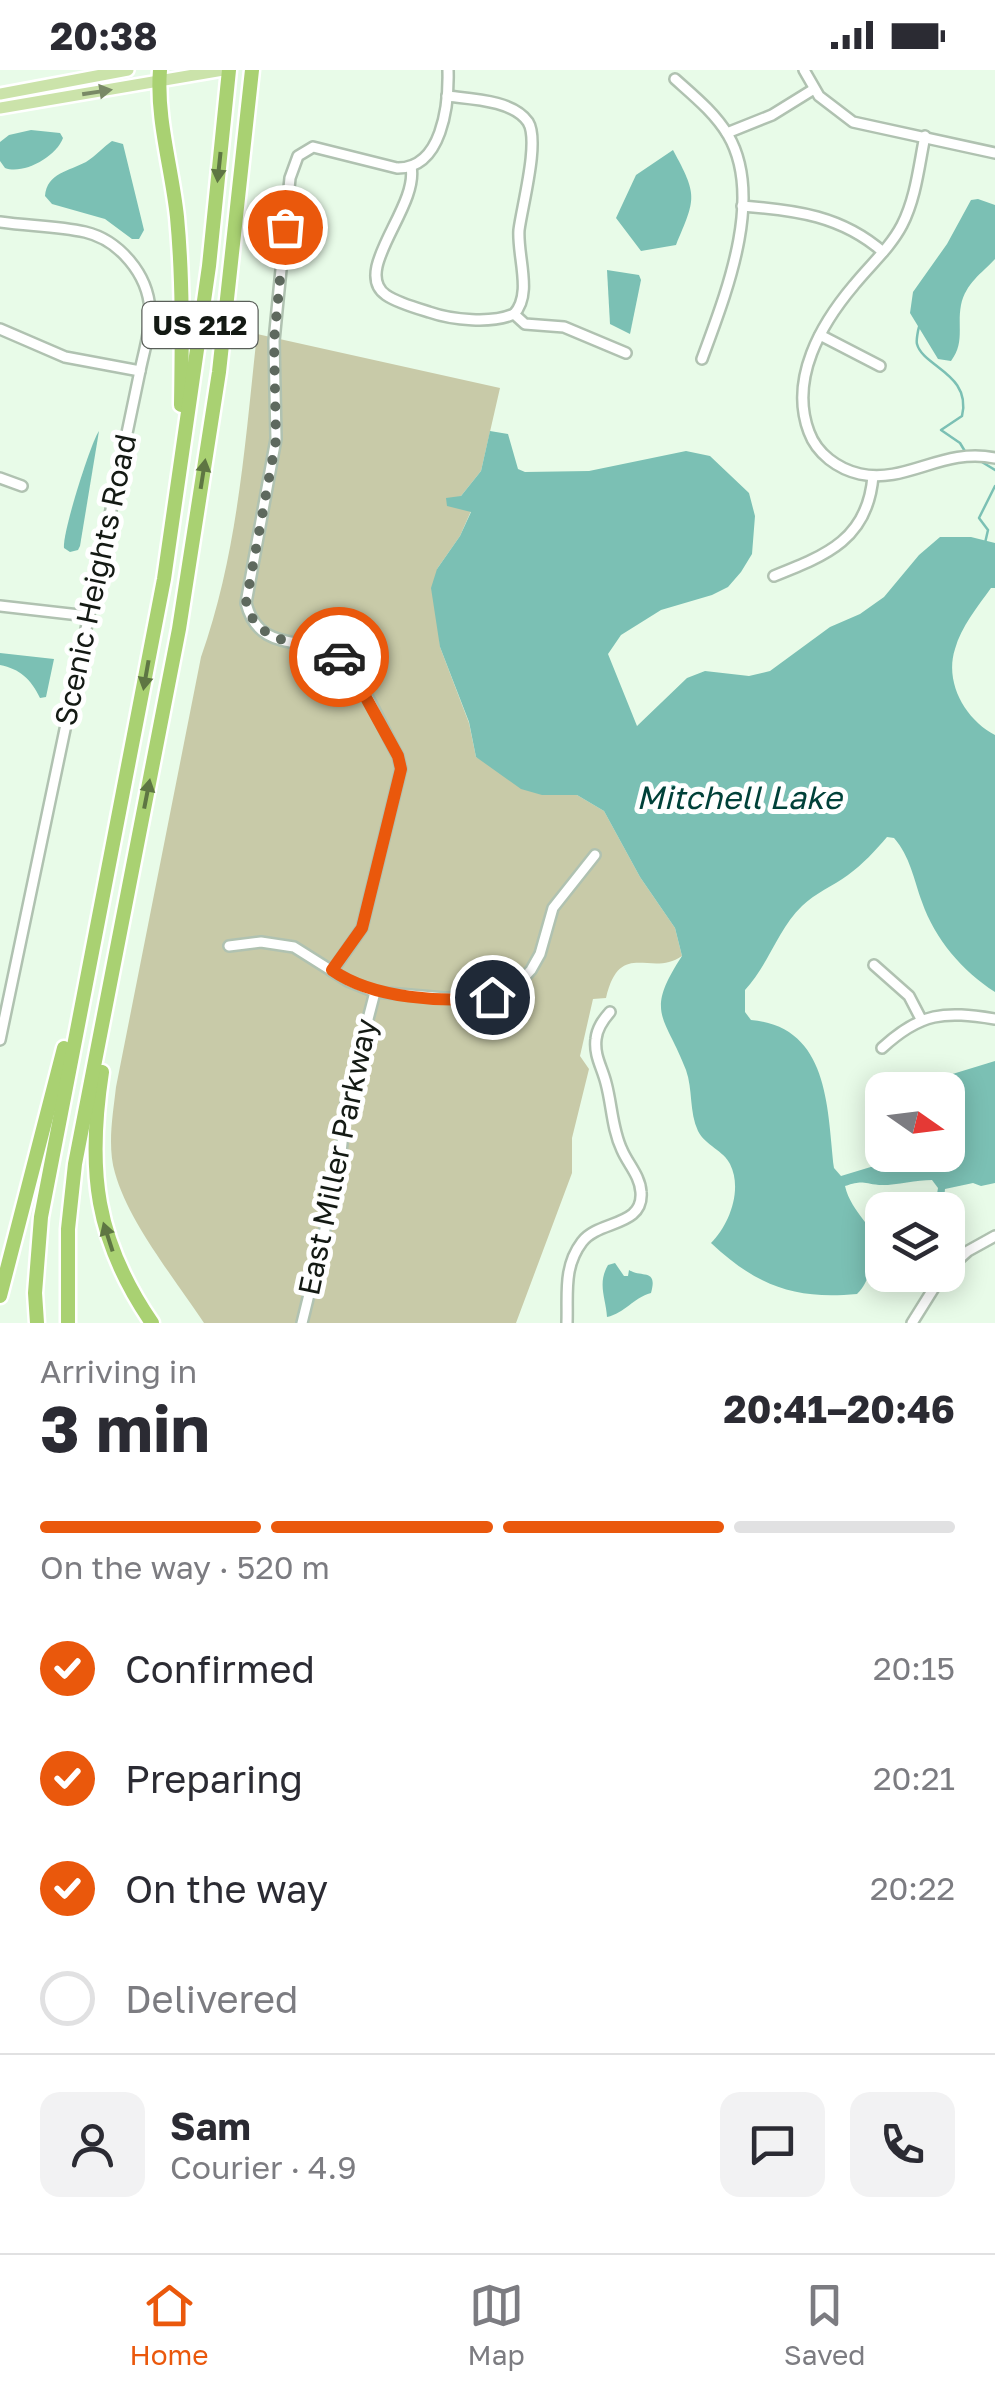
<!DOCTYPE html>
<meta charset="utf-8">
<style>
body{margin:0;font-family:"Golos Text",sans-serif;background:#f2f2f3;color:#2b2b33;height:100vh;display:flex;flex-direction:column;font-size:38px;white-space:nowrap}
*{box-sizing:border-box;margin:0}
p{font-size:32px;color:#7c7c81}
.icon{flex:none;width:55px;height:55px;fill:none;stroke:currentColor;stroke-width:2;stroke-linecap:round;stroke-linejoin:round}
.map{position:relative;height:1253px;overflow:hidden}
.drawer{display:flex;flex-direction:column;background:#fff;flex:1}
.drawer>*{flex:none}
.needle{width:65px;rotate:104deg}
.buttons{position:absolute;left:865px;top:1002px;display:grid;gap:20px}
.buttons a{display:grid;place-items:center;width:100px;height:100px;border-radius:20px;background:#fff;box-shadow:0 5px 25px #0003;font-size:50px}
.pin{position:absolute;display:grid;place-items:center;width:85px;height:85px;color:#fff;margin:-42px;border:5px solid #fff;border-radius:50%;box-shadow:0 2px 10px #0007}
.courier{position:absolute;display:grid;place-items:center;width:100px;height:100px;margin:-50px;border:8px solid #ea580c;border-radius:50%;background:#fff;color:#222;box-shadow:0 2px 12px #0007}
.overview em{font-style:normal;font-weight:700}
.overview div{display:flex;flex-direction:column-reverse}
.overview{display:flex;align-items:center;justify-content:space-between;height:170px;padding:0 40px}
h1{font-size:65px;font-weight:700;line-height:75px}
.bar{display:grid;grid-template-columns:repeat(4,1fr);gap:15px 10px;align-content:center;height:120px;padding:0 40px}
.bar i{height:12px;border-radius:8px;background:#e1e1e2}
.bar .current{background:#ea580c}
.bar p{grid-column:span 4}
.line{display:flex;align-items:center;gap:25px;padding:0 40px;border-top:2px solid #e1e1e2}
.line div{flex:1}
.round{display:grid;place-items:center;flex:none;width:105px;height:105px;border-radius:20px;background:#f2f2f3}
ol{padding:0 40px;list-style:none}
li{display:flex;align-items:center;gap:30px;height:110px}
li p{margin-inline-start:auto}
li .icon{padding:10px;border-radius:50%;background:#ea580c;color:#fff;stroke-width:4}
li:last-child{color:#7c7c81}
li i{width:55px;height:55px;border:5px solid #e1e1e2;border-radius:50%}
.status{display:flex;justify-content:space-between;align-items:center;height:70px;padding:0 50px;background:#fff;direction:ltr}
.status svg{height:28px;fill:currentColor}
.tab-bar{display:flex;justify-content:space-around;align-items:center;height:140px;border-top:2px solid #e1e1e2;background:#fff;font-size:28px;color:#7c7c81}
.tab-bar a{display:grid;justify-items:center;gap:5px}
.tab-bar .current{color:#ea580c}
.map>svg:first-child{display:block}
.green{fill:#c8caa8}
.water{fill:#7bc0b4}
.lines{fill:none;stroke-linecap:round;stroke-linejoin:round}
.stream{stroke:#7bc0b4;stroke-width:2.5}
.minor-casing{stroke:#b0c2b1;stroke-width:14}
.major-casing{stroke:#fff;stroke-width:16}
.highway-casing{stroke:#fff;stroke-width:19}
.minor{stroke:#fff;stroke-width:9}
.major{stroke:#cbe3aa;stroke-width:11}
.highway{stroke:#a9d172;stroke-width:14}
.oneway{fill:#798966}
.oneway2{fill:#5e7643}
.done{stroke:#5e695e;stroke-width:10;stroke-dasharray:0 18}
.route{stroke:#ea580c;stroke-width:12}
.labels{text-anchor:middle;stroke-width:10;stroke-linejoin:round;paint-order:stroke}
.shield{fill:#fff;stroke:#5a5f5a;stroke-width:2.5}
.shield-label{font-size:28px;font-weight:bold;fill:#141a14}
.street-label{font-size:30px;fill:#141a14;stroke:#fff}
.water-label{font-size:32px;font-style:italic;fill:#004139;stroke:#fff}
</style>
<div class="status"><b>20:38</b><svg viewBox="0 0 49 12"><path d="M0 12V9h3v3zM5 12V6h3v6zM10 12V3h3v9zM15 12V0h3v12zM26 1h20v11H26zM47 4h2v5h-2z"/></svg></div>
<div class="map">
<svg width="995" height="1253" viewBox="0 0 995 1253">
<rect width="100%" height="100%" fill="#e8fbe8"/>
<path class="green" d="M 257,264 L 500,318 L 481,401 L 461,426 L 471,441 L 460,466 L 437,499 L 440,577 L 469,653 L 476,687 L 557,725 L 577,725 L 604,741 L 640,807 L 675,858 L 682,886 C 651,908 620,868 606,928 L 593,929 L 580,986 L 589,999 L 572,1068 L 572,1103 L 516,1253 L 204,1253 C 175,1209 129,1153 115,1103 C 107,1076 113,1044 116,1017 L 201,587 C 238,483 245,372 257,264 Z"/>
<g class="water">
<path d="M 31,60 L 60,63 L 63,68 C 56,87 23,105 5,98 L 0,91 L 0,72 L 9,65 Z"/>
<path d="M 112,71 L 123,74 L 144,160 L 139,169 L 132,169 L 105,149 L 52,134 L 45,126 C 47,103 69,101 86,92 C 96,86 103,77 112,71 Z"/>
<path d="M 673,80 C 698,126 696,128 676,175 L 641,181 L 616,148 L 636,105 Z"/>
<path d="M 978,129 L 995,135 L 995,189 C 981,204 966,213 961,235 C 957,256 965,273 951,291 L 938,289 L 910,243 L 913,222 L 947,174 L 971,130 Z"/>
<polygon points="607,200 639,205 641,210 630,264 610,254"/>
<path d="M 99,361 L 80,476 L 78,480 L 70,482 L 64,478 C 62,463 91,372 99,361 Z"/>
<path d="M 490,361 L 508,364 L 518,399 L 525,402 L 589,401 L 686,381 L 710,386 L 749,423 L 755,446 L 752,484 L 741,502 L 728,517 L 712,525 L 661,540 L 621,565 L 608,584 L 637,656 L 687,608 L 705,601 L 749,606 L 770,601 L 830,557 L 860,544 L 884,527 L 919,485 L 940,467 L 971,467 L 995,473 L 995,518 L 991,518 C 978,536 961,557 955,579 C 944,613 966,650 995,665 L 995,922 C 962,901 935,869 922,832 C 914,810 910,786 894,768 L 887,767 C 875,781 863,794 848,805 C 833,816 815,823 802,836 C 778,859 769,894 745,920 L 745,942 L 751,950 C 830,957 827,1039 834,1098 L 841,1106 L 874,1096 L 882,1067 L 882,1085 L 948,1085 L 948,1020 L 924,1020 L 946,1006 L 995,991 L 995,1113 L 981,1116 L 973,1113 L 945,1119 L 944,1129 L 936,1130 L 938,1118 L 932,1110 C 916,1110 893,1116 879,1115 C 862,1113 863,1110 845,1116 C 853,1151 891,1161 870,1203 C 866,1211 864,1217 857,1224 C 795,1230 757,1216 711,1173 C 729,1155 743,1120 730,1094 C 724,1081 705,1075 698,1061 C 689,1042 693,1020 686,1000 C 665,945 644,944 682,886 L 675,858 L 640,807 L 604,741 L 577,725 L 542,725 L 521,719 L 476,687 L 469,652 L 440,577 L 431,518 L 437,499 L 460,466 L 471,442 L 447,436 L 446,428 L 461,426 L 481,401 Z"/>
<path d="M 0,583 L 54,589 L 46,627 L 40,628 C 31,609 20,599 0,595 Z"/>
<path d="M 615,1193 L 624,1206 L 628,1206 L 629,1200 C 642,1208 658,1198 651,1223 C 633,1228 625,1243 607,1247 C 606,1228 597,1214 608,1195 Z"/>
</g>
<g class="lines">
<g class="stream">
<path d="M 919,257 C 918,260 916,271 917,274 C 923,297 972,304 962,346 L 941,360 L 960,373 L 966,383"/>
<polyline points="977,389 995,400"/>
<polyline points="985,473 988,460 979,448 995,416"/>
</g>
<defs>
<g id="minor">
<polyline points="804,0 819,26 853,52 995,83"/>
<path d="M 675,9 C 694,26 715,43 728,65 C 765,128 725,226 702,289"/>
<path d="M 447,26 C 471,29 513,30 528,52 C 540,71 522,136 519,160 C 517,186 533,224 514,244"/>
<polyline points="727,63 772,45 814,19"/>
<path d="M 925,66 C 919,95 916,128 902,155 C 890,178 870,195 854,215 C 821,254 789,309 809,362 C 817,384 838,399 860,404 C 907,414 943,377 995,388"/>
<path d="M 411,97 C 419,137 351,201 386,225 C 398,233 416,238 429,242 C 452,250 492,254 514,244"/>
<path d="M 742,136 C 796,140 842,146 883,182"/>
<path d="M 0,152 C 28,156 57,156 85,162 C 119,170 148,204 150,240 C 151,260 144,281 140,301 L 0,970"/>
<polyline points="514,244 525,254 564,257 626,283"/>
<polyline points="0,259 65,287 140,301"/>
<polyline points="820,265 880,296"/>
<polyline points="0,408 22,416"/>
<path d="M 774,506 C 827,485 868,469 873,406"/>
<polyline points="0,536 88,546"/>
<polyline points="229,876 261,872 294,877 348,911 375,922 445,928 493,927 518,914 531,900 540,884 553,838 595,785"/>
<polyline points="874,895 909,926 921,949"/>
<path d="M 333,900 L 362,858 L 401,699 L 398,686 C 384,662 361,606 342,590 C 311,562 260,588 246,533 L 276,369 L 274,271 L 290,108 L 298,86 L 313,77 L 397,98 C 442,99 449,35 448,0"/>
<path d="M 882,978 C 921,942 944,941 995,949"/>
<polyline points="948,1199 968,1181 995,1166"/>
<polyline points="302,1253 339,1102 346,1034 375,922"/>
<path d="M 567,1253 C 568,1224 563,1197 582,1172 C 598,1150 644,1157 641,1122 C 640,1106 628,1094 622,1080 C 612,1059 612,1035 606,1013 C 602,997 594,986 596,969 C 597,958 603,950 610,942"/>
<polyline points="912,1253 942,1205"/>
</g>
<g id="major">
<polyline points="0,24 128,0"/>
<polyline points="0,38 223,0"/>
</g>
<g id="highway">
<path d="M 160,0 C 156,48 172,99 177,147 C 183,210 182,272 181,335"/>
<path d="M 102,1002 C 87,1100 95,1170 152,1253"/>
<polyline points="0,1226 64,978"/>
<polyline points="37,1253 35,1223 41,1147 164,509 209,196 229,0"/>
<polyline points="68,1253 68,1159 75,1094 179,559 219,302 252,0"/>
</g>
</defs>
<use href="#minor" class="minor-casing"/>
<use href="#major" class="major-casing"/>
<use href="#highway" class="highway-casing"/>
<use href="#minor" class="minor"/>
<use href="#major" class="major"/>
<use href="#highway" class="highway"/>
</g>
<defs><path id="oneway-solid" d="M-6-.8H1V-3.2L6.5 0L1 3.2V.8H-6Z" transform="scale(2.5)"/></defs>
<use class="oneway" href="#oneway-solid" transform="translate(97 22) rotate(-9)"/>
<g class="oneway2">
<use href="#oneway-solid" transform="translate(219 97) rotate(96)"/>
<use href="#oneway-solid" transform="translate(203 404) rotate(-81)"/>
<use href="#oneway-solid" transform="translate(146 605) rotate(100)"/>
<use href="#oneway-solid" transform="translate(147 724) rotate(-79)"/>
<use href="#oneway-solid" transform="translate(108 1167) rotate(-108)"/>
</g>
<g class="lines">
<path class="done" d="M 285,157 L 274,271 L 276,370 L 246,533 C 258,578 305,570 339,587"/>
<path class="route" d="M 339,587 L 353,604 L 398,686 L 401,699 L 362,858 L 332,900 C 373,929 443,933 492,927"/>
</g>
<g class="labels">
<rect class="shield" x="142.5" y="232" width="115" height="46" rx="8"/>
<g class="shield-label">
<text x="200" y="265">US 212</text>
</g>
<g class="street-label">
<text transform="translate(96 510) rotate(-78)" y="10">Scenic Heights Road</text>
<text transform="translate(338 1087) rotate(-78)" y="10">East Miller Parkway</text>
</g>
<g class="water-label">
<text x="739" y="739">Mitchell Lake</text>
</g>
</g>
</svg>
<div class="buttons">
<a><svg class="needle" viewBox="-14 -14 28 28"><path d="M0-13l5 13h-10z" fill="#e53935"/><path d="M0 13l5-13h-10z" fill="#7c7c81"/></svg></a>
<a><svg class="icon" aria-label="layers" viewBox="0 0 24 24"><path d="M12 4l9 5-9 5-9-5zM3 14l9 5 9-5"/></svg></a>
</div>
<div class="pin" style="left:285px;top:157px;background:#ea580c"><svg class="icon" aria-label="bag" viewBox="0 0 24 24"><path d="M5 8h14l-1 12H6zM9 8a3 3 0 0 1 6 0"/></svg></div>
<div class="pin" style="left:492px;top:927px;background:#1f2937"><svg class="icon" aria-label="home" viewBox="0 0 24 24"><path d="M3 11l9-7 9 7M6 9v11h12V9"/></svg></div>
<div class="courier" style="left:339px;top:587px"><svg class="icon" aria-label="car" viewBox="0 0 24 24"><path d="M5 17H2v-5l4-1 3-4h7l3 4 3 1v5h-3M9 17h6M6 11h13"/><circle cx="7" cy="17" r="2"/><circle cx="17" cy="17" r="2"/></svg></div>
</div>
<section class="drawer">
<div class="overview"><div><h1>3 min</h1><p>Arriving in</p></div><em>20:41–20:46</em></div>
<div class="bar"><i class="current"></i><i class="current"></i><i class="current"></i><i></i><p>On the way · 520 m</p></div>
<ol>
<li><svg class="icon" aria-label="check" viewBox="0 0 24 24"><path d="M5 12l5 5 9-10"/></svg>Confirmed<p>20:15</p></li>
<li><svg class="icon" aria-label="check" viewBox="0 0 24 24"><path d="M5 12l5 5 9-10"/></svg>Preparing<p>20:21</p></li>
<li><svg class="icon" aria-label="check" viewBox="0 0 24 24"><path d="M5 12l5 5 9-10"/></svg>On the way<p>20:22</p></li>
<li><i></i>Delivered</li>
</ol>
<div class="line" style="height:180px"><a class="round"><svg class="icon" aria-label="person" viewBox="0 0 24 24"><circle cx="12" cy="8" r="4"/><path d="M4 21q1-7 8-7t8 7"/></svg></a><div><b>Sam</b><p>Courier · 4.9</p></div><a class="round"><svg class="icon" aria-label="chat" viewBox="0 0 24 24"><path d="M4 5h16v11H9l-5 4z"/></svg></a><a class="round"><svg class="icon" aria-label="phone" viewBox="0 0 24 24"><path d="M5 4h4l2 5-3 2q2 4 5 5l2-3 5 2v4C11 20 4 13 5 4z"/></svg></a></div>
</section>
<nav class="tab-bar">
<a class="current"><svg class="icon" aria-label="home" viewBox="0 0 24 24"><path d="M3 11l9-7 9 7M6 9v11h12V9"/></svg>Home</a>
<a><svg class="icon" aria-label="map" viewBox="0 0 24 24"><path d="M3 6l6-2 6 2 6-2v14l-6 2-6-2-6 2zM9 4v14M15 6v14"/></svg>Map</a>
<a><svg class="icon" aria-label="saved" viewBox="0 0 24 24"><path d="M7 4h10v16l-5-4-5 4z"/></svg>Saved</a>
</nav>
